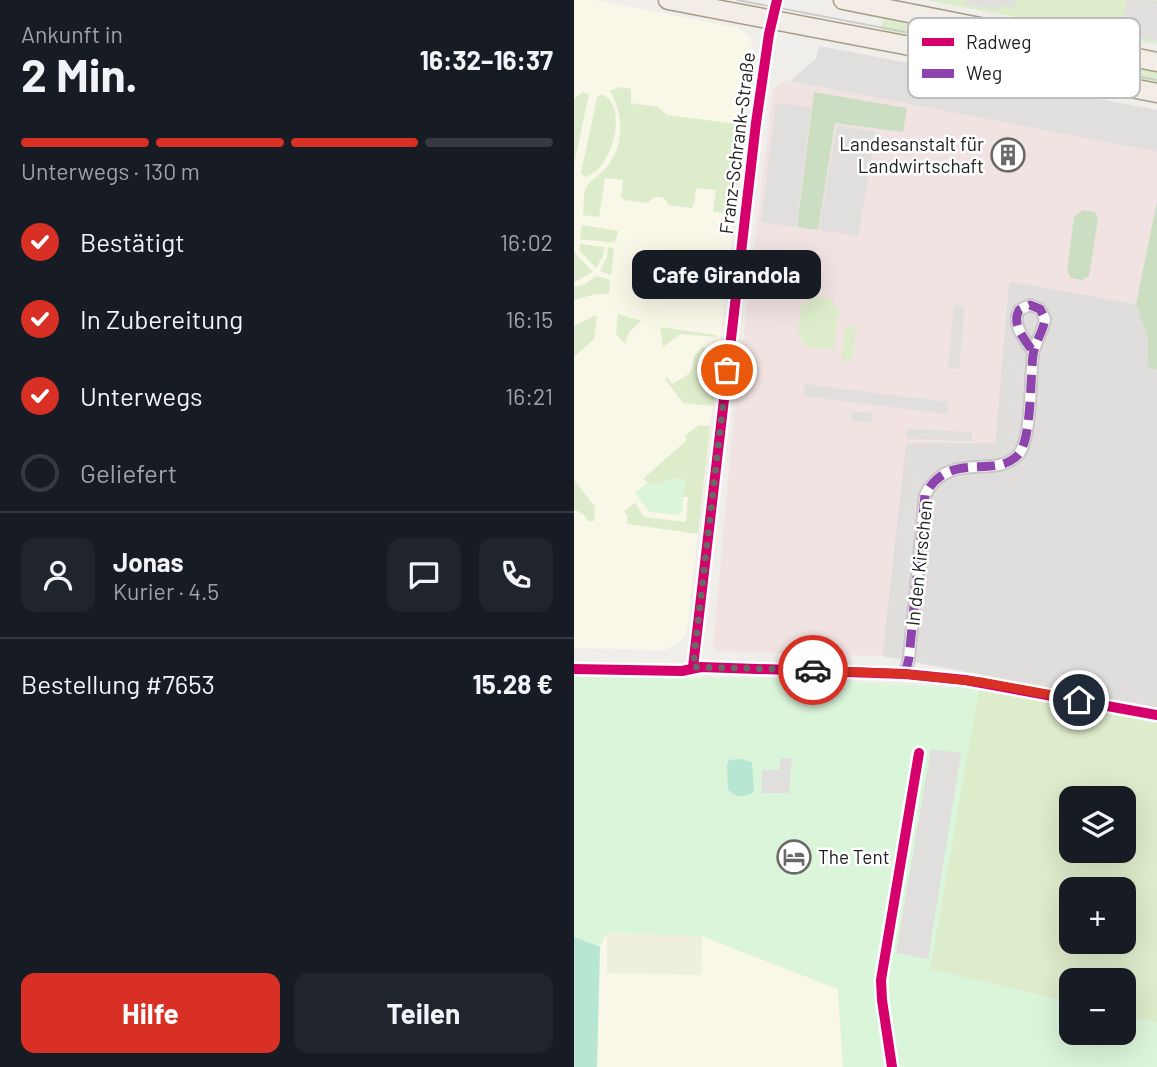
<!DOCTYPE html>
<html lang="de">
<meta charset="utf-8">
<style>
body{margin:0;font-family:Barlow,sans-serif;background:#20242c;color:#f1f3f6;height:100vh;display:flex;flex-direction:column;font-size:26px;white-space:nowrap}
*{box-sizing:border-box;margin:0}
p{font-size:23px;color:#9ea1a6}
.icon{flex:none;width:38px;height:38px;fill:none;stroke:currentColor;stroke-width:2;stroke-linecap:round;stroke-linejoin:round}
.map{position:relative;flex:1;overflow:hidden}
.side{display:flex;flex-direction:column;background:#171b24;width:574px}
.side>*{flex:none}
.controls{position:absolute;left:485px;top:786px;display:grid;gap:14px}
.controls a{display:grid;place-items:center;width:77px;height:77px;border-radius:14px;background:#171b24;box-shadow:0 7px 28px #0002;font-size:35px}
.pin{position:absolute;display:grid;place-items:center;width:60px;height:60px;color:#fff;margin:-30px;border:4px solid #fff;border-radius:50%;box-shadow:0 2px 7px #0007}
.courier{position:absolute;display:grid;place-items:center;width:70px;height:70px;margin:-35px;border:5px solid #d93025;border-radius:50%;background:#fff;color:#222;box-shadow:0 2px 9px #0007}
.bubble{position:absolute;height:49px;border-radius:14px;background:#171b24;box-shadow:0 7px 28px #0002;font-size:23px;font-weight:700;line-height:49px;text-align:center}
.head em{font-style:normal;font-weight:700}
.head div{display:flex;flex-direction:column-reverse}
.head{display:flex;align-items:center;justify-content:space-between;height:119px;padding:0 21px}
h1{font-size:46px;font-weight:700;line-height:52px}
.bar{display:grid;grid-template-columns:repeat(4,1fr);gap:10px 7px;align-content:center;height:84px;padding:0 21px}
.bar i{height:9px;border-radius:5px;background:#363941}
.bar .active{background:#d93025}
.bar p{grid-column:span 4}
.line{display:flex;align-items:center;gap:18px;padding:0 21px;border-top:2px solid #363941}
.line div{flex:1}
.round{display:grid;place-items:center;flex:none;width:74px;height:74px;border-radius:14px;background:#20242c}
ol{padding:0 21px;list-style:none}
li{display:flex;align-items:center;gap:21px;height:77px}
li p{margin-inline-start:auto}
li .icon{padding:7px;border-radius:50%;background:#d93025;color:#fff;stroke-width:4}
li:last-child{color:#9ea1a6}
li i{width:38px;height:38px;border:4px solid #363941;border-radius:50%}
.primary-button{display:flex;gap:14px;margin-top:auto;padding:14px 21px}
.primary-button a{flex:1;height:80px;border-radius:14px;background:#d93025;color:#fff;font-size:28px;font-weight:700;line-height:80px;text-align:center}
.primary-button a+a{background:#20242c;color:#f1f3f6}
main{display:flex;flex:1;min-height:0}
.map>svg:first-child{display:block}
.residential{fill:#dfdedc}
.commercial{fill:#f1e3e1}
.education{fill:#f8f7e8}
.farmland{fill:#efefdf}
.grass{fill:#ddeccb;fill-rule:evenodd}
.forest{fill:#cbdec1}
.park{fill:#daf5da}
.pitch{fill:#b7e6d2}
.parking{fill:#e0dfde}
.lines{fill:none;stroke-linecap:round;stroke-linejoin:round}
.minor-casing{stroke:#c9c8c7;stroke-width:14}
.primary-casing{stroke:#a79c86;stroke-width:21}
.minor{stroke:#fdfcfc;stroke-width:10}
.primary{stroke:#f3ede7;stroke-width:18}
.tram{stroke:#ccc;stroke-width:2}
.quiet{stroke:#8e44ad;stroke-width:9;stroke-dasharray:18 9;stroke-linecap:butt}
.cycleway-casing{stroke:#fff;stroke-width:15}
.cycleway{stroke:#d6006c;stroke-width:10}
.done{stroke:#6a6968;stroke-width:7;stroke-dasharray:0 12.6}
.route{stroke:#d93025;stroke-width:9}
.labels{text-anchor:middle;stroke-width:5;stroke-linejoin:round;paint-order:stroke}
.street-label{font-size:19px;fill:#222;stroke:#fff}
.poi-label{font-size:19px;fill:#222;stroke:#fff;text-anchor:end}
.key{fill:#fff;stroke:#bdbdbd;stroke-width:2}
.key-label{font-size:19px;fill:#222}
</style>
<main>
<section class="side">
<div class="head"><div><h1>2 Min.</h1><p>Ankunft in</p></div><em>16:32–16:37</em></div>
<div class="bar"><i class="active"></i><i class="active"></i><i class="active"></i><i></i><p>Unterwegs · 130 m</p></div>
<ol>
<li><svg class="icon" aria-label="check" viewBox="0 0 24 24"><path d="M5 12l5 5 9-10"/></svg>Bestätigt<p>16:02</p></li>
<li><svg class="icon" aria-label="check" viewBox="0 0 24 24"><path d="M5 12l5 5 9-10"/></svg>In Zubereitung<p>16:15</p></li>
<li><svg class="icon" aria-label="check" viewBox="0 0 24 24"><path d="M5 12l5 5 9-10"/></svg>Unterwegs<p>16:21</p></li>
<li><i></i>Geliefert</li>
</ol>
<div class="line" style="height:126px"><a class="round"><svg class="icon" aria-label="person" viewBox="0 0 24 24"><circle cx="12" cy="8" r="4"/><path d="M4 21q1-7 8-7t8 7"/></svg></a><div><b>Jonas</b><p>Kurier · 4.5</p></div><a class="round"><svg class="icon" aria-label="chat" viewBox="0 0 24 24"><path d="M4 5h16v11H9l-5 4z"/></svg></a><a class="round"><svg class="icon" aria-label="phone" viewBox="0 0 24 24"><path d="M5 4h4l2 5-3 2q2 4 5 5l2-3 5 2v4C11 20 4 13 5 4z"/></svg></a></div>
<div class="line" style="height:91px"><div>Bestellung #7653</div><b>15.28 €</b></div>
<div class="primary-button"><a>Hilfe</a><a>Teilen</a></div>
</section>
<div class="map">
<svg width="583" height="1067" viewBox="0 0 583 1067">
<rect width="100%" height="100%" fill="#f0eeeb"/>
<polygon class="residential" points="435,281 562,304 574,338 574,366 583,369 583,708 308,656 332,443 421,443"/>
<polygon class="commercial" points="216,81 583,152 583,201 562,304 435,281 421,443 332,443 308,656 145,651 139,647 158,434 199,90 207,82"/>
<g class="education">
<polygon points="0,0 22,0 164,28 176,37 179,51 113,631 105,643 91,650 0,648"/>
<polygon points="33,933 128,936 264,989 269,1067 23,1067 26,947"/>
</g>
<polygon class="farmland" points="33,933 128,936 127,975 33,973"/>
<g class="grass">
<polygon points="354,0 583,0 583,44 357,1"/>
<polygon points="227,15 307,31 310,15 583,68 583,85 226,19"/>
<path d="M 46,87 L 57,89 L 57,103 L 84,107 L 93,115 L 170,125 L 160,214 L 139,212 L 142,190 L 122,188 L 120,205 L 117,208 L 94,205 C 91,194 80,194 74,203 L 50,200 L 47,197 L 49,180 L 31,178 L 25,217 L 9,215 C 10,207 9,195 12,188 C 16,180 26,175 32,168 C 51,146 50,115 36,91 Z"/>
<polygon points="9,92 15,94 0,164 0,99"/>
<path d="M 27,94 C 56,105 38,170 11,177 L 7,173 L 23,98 Z"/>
<polygon points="8,225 44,231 41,243 6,239"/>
<polygon points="6,244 30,247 29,256 22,268 5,250"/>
<polygon points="34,247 40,248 37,275 26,271 33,257"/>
<polygon points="0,252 19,272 0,282"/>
<polygon points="22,276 36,280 35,294 22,294 0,300 0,287 11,284"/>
<polygon points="235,296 259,299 258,306 265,307 260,350 229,346 229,338 224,337 227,304 234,305"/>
<polygon points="44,314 67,321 55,332 51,344 42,334"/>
<polygon points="20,316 23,317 20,339 0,357 0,326"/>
<polygon points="271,326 282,327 278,361 267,360"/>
<polygon points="86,327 142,335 143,337 106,334 89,347"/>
<path d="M 129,347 L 134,348 L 131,370 L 143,372 L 139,406 L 109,403 L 91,379 L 93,377 L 98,384 C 113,376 120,374 120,356 Z"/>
<path d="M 125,425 L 136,426 L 124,534 L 53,524 L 54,516 L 50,511 L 61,503 L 70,517 L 112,522 L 114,497 L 109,497 L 111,480 C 97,482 79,490 69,479 L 113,440 L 111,436 Z"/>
<polygon points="0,480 21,507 20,521 14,521 10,515 0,509"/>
<path d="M 405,689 L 583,721 L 583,1023 L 550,1015 L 550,980 L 497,980 L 497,1003 L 356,969 ZM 497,798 L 550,798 L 550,850 L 497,850 ZM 497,889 L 550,889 L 550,942 L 497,942 Z"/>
</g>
<g class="forest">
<polygon points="240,92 333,108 329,132 261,123 244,230 223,227"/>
<polygon points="583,201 583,369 580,369 574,366 574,338 562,304"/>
<polygon points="509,210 521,212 524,219 515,276 508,280 497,278 493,271 500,217"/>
</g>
<g class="park">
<polygon points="96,478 111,480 108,512 103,515 76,512 61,493 73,483 85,485"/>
<polygon points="0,677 210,678 405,689 356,969 497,1003 497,1032 550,1032 550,1015 583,1023 583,1067 269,1067 264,989 128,936 33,933 26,947 0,937"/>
</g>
<g class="pitch">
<path d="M 166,759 L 178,762 L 180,792 C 170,798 163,798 154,790 L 153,765 L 155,760 Z"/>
<polygon points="0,937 26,947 23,1067 0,1067"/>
</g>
<g class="parking">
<polygon points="391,0 442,0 440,8 425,5 424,10 391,4"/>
<polygon points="553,0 583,1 583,41 546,34"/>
<polygon points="245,46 583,110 583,152 216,81 242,59"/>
<polygon points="202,103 237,107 222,227 187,222"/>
<polygon points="263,125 302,132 284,236 245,230"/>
<polygon points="380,305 391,306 385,369 374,368"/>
<polygon points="441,363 452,364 450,391 438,390"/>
<polygon points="231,384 374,402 373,414 229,396"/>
<polygon points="438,404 449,405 446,440 435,439"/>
<polygon points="278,411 299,413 298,423 277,421"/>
<polygon points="332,429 398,432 398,441 332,439"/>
<polygon points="334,473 346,474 338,567 326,566"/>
<polygon points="357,749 387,753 354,959 322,953"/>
<polygon points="207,758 218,758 215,793 187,793 188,770 205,770"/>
</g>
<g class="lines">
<defs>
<g id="minor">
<polyline points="119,667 182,123 195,34 203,0"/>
<polyline points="0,669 108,671 127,667 331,674 391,680 583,715"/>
<path d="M 331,674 L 335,658 L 351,495 C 375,449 420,480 444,455 C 458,440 456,377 459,355 C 461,342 469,332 471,319 L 466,309 L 456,305 L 445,310 C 437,325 451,339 459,352"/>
</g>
<g id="primary">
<polyline points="94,0 583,93"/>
<polyline points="269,0 583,62"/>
</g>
</defs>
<use href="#minor" class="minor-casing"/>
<use href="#primary" class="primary-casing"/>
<use href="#minor" class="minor"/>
<use href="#primary" class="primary"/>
<polyline class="tram" points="163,0 583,80"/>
<path class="quiet" d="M 331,674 L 335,658 L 351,495 C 375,449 420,480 444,455 C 458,440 456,377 459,355 C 461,342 469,332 471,319 L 466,309 L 456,305 L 445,310 C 437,325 451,339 459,352"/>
<defs>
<g id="cycleway">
<polyline points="119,667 182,123 195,34 203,0"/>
<polyline points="0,669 108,671 127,667 331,674 391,680 583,715"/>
<polyline points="318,1067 308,1000 307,980 345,753"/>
</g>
</defs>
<use href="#cycleway" class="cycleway-casing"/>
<use href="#cycleway" class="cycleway"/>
</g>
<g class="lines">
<polyline class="done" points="153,370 119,667 239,670"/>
<polyline class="route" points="239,670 331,674 407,682 505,700"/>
</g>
<defs>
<symbol id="building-ring" viewBox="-11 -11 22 22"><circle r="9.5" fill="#fff" stroke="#6a6968" stroke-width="1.5"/><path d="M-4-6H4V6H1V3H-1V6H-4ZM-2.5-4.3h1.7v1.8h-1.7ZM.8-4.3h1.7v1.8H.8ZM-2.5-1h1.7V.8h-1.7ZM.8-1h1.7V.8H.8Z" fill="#6a6968"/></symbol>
<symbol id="hotel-ring" viewBox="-11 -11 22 22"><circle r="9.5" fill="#fff" stroke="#6a6968" stroke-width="1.5"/><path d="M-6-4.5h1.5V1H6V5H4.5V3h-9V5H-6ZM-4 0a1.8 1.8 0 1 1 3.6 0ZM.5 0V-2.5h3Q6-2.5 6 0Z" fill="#6a6968"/></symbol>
</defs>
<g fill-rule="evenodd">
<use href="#building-ring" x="415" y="136" width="38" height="38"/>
<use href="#hotel-ring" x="201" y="838" width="38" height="38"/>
</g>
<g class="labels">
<g class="street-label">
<text transform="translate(163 143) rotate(-83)" y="7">Franz-Schrank-Straße</text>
<text transform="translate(345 563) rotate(-84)" y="7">In den Kirschen</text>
</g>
<g class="poi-label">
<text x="410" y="151">Landesanstalt für<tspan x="410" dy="22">Landwirtschaft</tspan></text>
<text x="244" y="864" text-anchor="start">The Tent</text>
</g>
</g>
<rect x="334" y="18" width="232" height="80" rx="10" class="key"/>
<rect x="348" y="38" width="32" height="8" fill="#d6006c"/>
<rect x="348" y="69" width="32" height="9" fill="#8e44ad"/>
<g class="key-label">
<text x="392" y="49">Radweg</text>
<text x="392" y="80">Weg</text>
</g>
</svg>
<div class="controls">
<a><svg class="icon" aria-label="layers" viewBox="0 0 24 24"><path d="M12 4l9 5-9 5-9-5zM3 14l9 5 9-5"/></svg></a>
<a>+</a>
<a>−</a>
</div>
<div class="pin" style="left:153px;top:370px;background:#ea580c"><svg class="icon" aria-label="bag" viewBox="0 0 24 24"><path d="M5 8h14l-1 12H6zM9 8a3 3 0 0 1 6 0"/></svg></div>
<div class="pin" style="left:505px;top:700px;background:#1f2937"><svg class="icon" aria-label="home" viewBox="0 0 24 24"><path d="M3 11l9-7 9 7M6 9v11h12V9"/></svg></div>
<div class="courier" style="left:239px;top:670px"><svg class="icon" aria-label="car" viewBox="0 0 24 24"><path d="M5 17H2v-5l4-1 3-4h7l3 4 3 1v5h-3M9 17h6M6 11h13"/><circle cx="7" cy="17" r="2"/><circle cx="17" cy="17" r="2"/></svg></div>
<div class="bubble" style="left:58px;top:250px;width:189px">Cafe Girandola</div>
</div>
</main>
